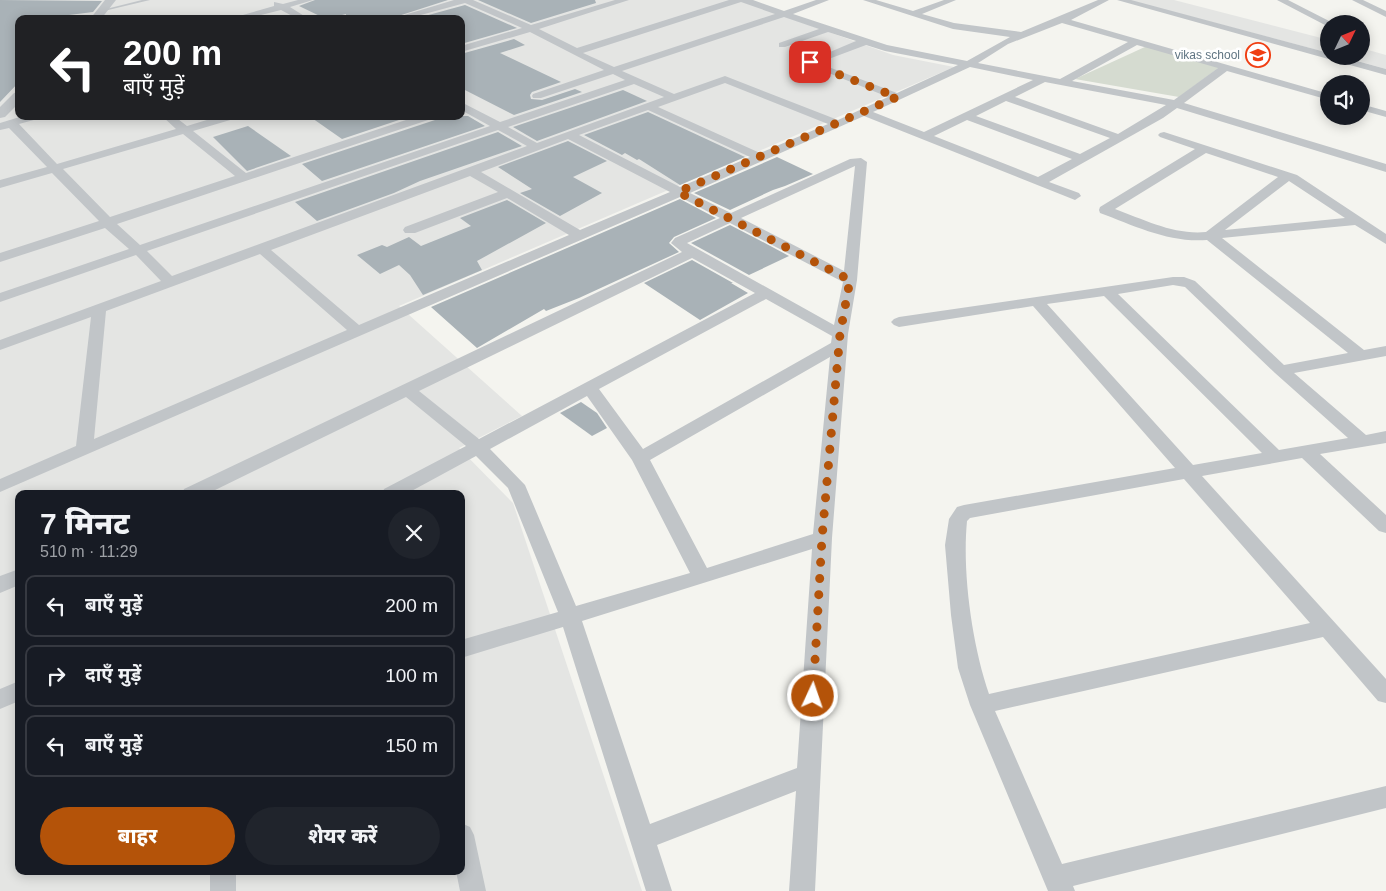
<!DOCTYPE html>
<html lang="hi">
<meta charset="utf-8">
<style>
:root{--surface:#171b24;--page:#20242c;--text:#f1f3f6;--muted:#9ea1a6;--line:#363941;--accent:#b45309}
body{margin:0;font-family:Helvetica,"Noto Sans Devanagari",sans-serif;background:var(--page);color:var(--text);height:100vh;display:flex;flex-direction:column;font-size:19px;white-space:nowrap}
*{box-sizing:border-box;margin:0}
p{font-size:16px;color:var(--muted)}
.icon{flex:none;width:28px;height:28px;fill:none;stroke:currentColor;stroke-width:2;stroke-linecap:round;stroke-linejoin:round}
.map{position:relative;flex:1;overflow:hidden}
.side{position:absolute;left:15px;top:490px;width:450px;height:385px;display:flex;flex-direction:column;background:var(--surface);border-radius:10px;box-shadow:0 2px 12px #0003}
.side>*{flex:none}
.banner{position:absolute;left:15px;top:15px;width:450px;height:105px;border-radius:10px;box-shadow:0 2px 12px #0003;background:#202124;color:#fff;overflow:hidden}
.needle{width:32px;rotate:47deg}
.tools{position:absolute;left:1320px;top:15px;display:grid;gap:10px}
.tools a{display:grid;place-items:center;width:50px;height:50px;border-radius:50%;background:var(--surface);box-shadow:0 2px 12px #0003;font-size:25px}
.pin{position:absolute;display:grid;place-items:center;width:42px;height:42px;color:#fff;margin:-21px;border-radius:10px;box-shadow:0 2px 8px #0006}
.me{position:absolute;width:55px;margin:-28px;rotate:3deg;stroke-linejoin:round;filter:drop-shadow(0 0 4px #0008)}
.turn{display:flex;align-items:center;gap:18px;height:105px;padding:0 25px;font-size:22px}
.turn .icon{width:65px;height:65px;stroke-width:2.5}
.turn b{display:block;font-size:35px;line-height:42px}
.round{display:grid;place-items:center;flex:none;width:52px;height:52px;border-radius:26px;background:var(--page)}
.head{display:flex;align-items:center;justify-content:space-between;height:85px;padding:0 25px}
h1{font-size:30px;font-weight:800;line-height:38px}
.button{display:flex;gap:10px;margin-top:auto;padding:10px 25px}
.button a{flex:1;height:58px;border-radius:30px;background:var(--accent);color:#fff;font-size:20px;font-weight:800;line-height:58px;text-align:center}
.button a+a{background:var(--page);color:var(--text)}
ul{padding:0;list-style:none}
li{display:flex;align-items:center;gap:15px;height:62px;margin:0 10px 8px;padding:0 15px;border:2px solid var(--line);border-radius:10px}
li div{flex:1}
li b{display:block;font-size:19px}
li em{font-style:normal}
.map>svg:first-child{display:block}
</style>
<div class="map">
<svg width="1386" height="891" viewBox="0 0 1386 891">
<rect width="100%" height="100%" fill="#f4f4ef"/>
<g fill="#e4e5e3" fill-rule="evenodd">
<path d="M 0,0 L 739,0 L 893,55 L 954,67 L 399,306 L 522,416 L 459,448 L 513,503 L 642,891 L 0,891 ZM 19,19 L 461,19 L 461,116 L 19,116 ZM 19,494 L 461,494 L 461,871 L 19,871 Z"/>
<path d="M 1128,0 L 1174,0 L 1329,40 L 1329,53 Z"/>
<path d="M 1361,48 L 1386,55 L 1386,69 L 1340,56 L 1361,56 Z"/>
</g>
<path fill="#d5dbd0" d="M 1147,46 L 1221,66 L 1179,97 L 1075,79 Z"/>
<g fill="#a9b2b7">
<path d="M 0,0 L 102,1 L 93,12 L 37,19 L 19,19 L 19,82 L 0,102 Z"/>
<path d="M 315,0 L 448,0 L 389,19 L 346,19 L 346,14 L 326,19 L 299,6 Z"/>
<path d="M 478,0 L 595,0 L 596,3 L 531,23 Z"/>
<path d="M 465,5 L 517,28 L 461,44 L 461,19 L 414,19 Z"/>
<path d="M 514,39 L 525,45 L 500,53 L 561,82 L 532,92 L 530,95 L 531,99 L 542,100 L 575,89 L 582,92 L 514,115 L 461,88 L 461,54 Z"/>
<path d="M 623,90 L 647,101 L 537,141 L 513,127 Z"/>
<path d="M 648,112 L 745,157 L 680,185 L 639,159 L 637,160 L 625,153 L 622,155 L 584,135 Z"/>
<path d="M 309,116 L 411,116 L 342,139 Z"/>
<path d="M 437,116 L 468,116 L 485,126 L 322,181 L 302,164 L 435,120 Z"/>
<path d="M 248,126 L 291,156 L 247,171 L 213,137 Z"/>
<path d="M 498,132 L 522,146 L 420,181 L 394,193 L 317,221 L 295,202 Z"/>
<path d="M 568,141 L 607,161 L 573,177 L 602,193 L 560,216 L 520,193 L 532,189 L 498,167 Z"/>
<path d="M 777,157 L 813,174 L 785,186 L 773,190 L 730,210 L 694,193 Z"/>
<path d="M 680,199 L 716,218 L 674,237 L 669,243 L 679,252 L 579,298 L 546,311 L 544,309 L 477,348 L 431,307 Z"/>
<path d="M 507,200 L 546,223 L 477,261 L 482,270 L 423,295 L 410,275 L 399,265 L 380,274 L 357,255 L 382,245 L 387,247 L 409,237 L 421,246 L 471,226 L 460,218 Z"/>
<path d="M 730,225 L 759,240 L 789,256 L 749,275 L 691,243 Z"/>
<path d="M 692,260 L 733,283 L 731,283 L 748,293 L 700,320 L 644,283 Z"/>
<path d="M 581,402 L 597,413 L 607,428 L 592,436 L 560,413 Z"/>
</g>
<g fill="none" stroke-linecap="round" stroke-linejoin="round">
<path fill="#c1c5c8" fill-rule="evenodd" d="M 142,0 L 150,0 L 104,11 L 102,10 Z"/>
<g fill="#c1c5c8" fill-rule="evenodd">
<path d="M 298,0 L 313,0 L 290,7 L 309,19 L 298,19 L 281,10 L 245,19 L 229,19 L 274,6 L 274,2 L 283,4 Z"/>
<path d="M 454,0 L 473,0 L 531,25 L 615,0 L 629,0 L 539,29 L 577,48 L 729,0 L 753,0 L 784,11 L 816,0 L 829,0 L 793,14 L 887,45 L 967,61 L 1010,37 L 953,29 L 863,0 L 876,0 L 913,11 L 944,0 L 956,0 L 922,14 L 954,23 L 1021,32 L 1098,0 L 1109,0 L 1071,20 L 1329,94 L 1329,100 L 1227,71 L 1184,103 L 1386,164 L 1386,172 L 1177,108 L 1163,118 L 1049,182 L 1079,193 L 1081,196 L 1075,200 L 864,116 L 690,193 L 731,213 L 850,159 L 861,158 L 867,162 L 857,280 L 848,334 L 832,538 L 815,891 L 789,891 L 796,791 L 657,845 L 672,891 L 646,891 L 563,627 L 461,658 L 461,640 L 558,612 L 508,488 L 476,456 L 406,494 L 382,494 L 384,489 L 466,446 L 406,397 L 207,494 L 182,494 L 184,489 L 682,252 L 671,243 L 675,238 L 720,218 L 680,197 L 0,492 L 0,479 L 76,446 L 91,317 L 0,350 L 0,340 L 161,281 L 136,255 L 0,302 L 0,293 L 129,249 L 105,228 L 0,262 L 0,253 L 99,221 L 52,173 L 0,188 L 0,180 L 47,167 L 9,128 L 0,130 L 0,123 L 23,116 L 42,116 L 41,118 L 19,124 L 57,164 L 176,129 L 162,116 L 174,116 L 187,126 L 220,116 L 238,116 L 237,118 L 193,131 L 246,173 L 418,116 L 435,116 L 434,118 L 117,224 L 140,245 L 490,126 L 461,110 L 461,102 L 500,122 L 625,80 L 613,74 L 541,98 L 533,98 L 532,96 L 533,94 L 604,70 L 530,32 L 461,52 L 461,46 L 522,28 L 465,3 L 406,19 L 391,19 ZM 741,2 L 775,14 L 614,67 L 583,53 ZM 784,17 L 819,29 L 779,43 L 779,47 L 785,47 L 828,32 L 856,41 L 804,63 L 888,97 L 838,120 L 725,76 L 674,94 L 622,71 ZM 1062,23 L 1128,42 L 1060,79 L 978,63 L 1008,44 ZM 866,45 L 885,51 L 958,65 L 897,93 L 818,63 ZM 1137,45 L 1218,68 L 1174,100 L 1072,81 ZM 970,67 L 1033,80 L 924,132 L 873,112 ZM 1045,82 L 1166,105 L 1118,134 L 1015,97 ZM 725,83 L 828,124 L 760,153 L 658,107 ZM 634,84 L 664,97 L 537,143 L 508,127 ZM 1006,101 L 1110,138 L 1080,154 L 976,116 ZM 648,110 L 750,157 L 680,187 L 579,135 ZM 967,120 L 1072,159 L 1038,177 L 934,136 ZM 498,130 L 527,146 L 172,276 L 147,251 ZM 183,134 L 235,176 L 110,217 L 63,169 ZM 568,139 L 670,192 L 580,230 L 481,172 ZM 855,166 L 844,271 L 741,218 ZM 470,176 L 498,192 L 405,227 L 403,230 L 405,233 L 415,233 L 507,198 L 569,235 L 359,325 L 271,250 ZM 730,223 L 843,282 L 834,325 L 687,243 ZM 260,254 L 347,330 L 94,439 L 106,311 ZM 692,258 L 755,293 L 479,439 L 419,391 ZM 766,299 L 832,336 L 831,343 L 643,449 L 599,389 ZM 830,357 L 813,534 L 707,568 L 650,460 ZM 587,396 L 632,460 L 690,573 L 576,606 L 525,485 L 490,449 ZM 812,549 L 797,768 L 650,824 L 582,621 Z"/>
<path d="M 1117,0 L 1131,0 L 1329,53 L 1329,56 L 1339,56 L 1386,69 L 1386,75 Z"/>
<path d="M 1277,0 L 1288,0 L 1333,23 L 1329,24 L 1329,26 L 1325,25 Z"/>
<path d="M 1352,0 L 1363,0 L 1386,11 L 1386,17 Z"/>
<path d="M 1361,104 L 1386,111 L 1386,117 L 1361,110 Z"/>
<path d="M 1164,132 L 1297,175 L 1386,234 L 1386,244 L 1355,225 L 1222,238 L 1364,350 L 1386,346 L 1386,356 L 1294,373 L 1366,435 L 1386,431 L 1386,443 L 1320,454 L 1386,515 L 1386,533 L 1379,531 L 1302,458 L 1202,476 L 1386,679 L 1386,703 L 1378,701 L 1323,637 L 995,711 L 1062,864 L 1386,786 L 1386,808 L 1073,886 L 1075,891 L 1048,891 L 970,705 L 958,668 L 951,615 L 945,545 L 949,519 L 957,507 L 964,505 L 1175,468 L 1033,306 L 899,327 L 894,325 L 891,322 L 894,319 L 899,317 L 1173,277 L 1184,277 L 1195,281 L 1284,365 L 1348,353 L 1207,240 C 1169,243 1135,226 1100,213 L 1099,210 L 1100,207 L 1195,149 L 1160,137 L 1158,135 L 1160,133 ZM 1206,153 L 1278,177 L 1206,232 C 1174,235 1145,220 1115,209 ZM 1289,181 L 1345,218 L 1225,230 ZM 1173,285 L 1185,287 L 1275,373 L 1348,438 L 1279,450 L 1118,294 ZM 1104,296 L 1262,453 L 1193,465 L 1047,304 ZM 1184,479 L 1310,623 L 989,694 C 972,644 962,573 967,521 L 970,518 Z"/>
<path d="M 19,569 L 19,585 L 0,593 L 0,576 Z"/>
<path d="M 19,681 L 19,701 L 0,709 L 0,689 Z"/>
<path d="M 461,823 L 470,827 L 474,835 L 486,891 L 460,891 L 456,871 L 461,871 Z"/>
<rect x="210" y="871" width="26" height="20"/>
</g>
<g fill="#c1c5c8" fill-rule="evenodd">
<path d="M 105,0 L 116,0 L 101,19 L 90,19 Z"/>
<path d="M 19,92 L 19,103 L 5,117 L 0,118 L 0,107 L 14,93 Z"/>
</g>
</g>
<g fill="none" stroke-linecap="round" stroke-linejoin="round">
<path stroke="#b45309" stroke-width="9" stroke-dasharray="0 16.2" d="M 810,62 L 812,64 L 897,97 L 678,192 L 850,280 L 840,334 L 822,538 L 813,696"/>
</g>
<defs>
<symbol id="school-ring" viewBox="-11 -11 22 22"><circle r="9.5" fill="#fff" stroke="#f03f13" stroke-width="1.5"/><path d="M0-5L7-2L0 1L-7-2ZM-4 1L0 2.5L4 1V4Q0 6-4 4Z" fill="#f03f13"/></symbol>
</defs>
<g fill-rule="evenodd">
<use href="#school-ring" x="1244" y="41" width="28" height="28"/>
</g>
<g text-anchor="middle" dominant-baseline="central" stroke-width="5" stroke-linejoin="round" paint-order="stroke">
<g font-size="12" fill="#607583" stroke="#fff" text-anchor="end">
<text x="1240" y="55">vikas school</text>
</g>
</g>
</svg>
<div class="tools">
<a><svg class="needle" viewBox="-14 -14 28 28"><path d="M0-13l5 13h-10z" fill="#e53935"/><path d="M0 13l5-13h-10z" fill="#9ea1a6"/></svg></a>
<a><svg class="icon" aria-label="sound" viewBox="0 0 24 24"><path d="M4 9h4l5-4v14l-5-4H4zM17 9q2 3 0 6"/></svg></a>
</div>
<div class="pin" style="left:810px;top:62px;background:#d93025"><svg class="icon" aria-label="arrive" viewBox="0 0 24 24"><path d="M6 21V4h12l-3 4 3 4H6"/></svg></div>
<svg class="me" style="left:813px;top:696px" viewBox="-20 -20 40 40"><circle r="17" fill="#b45309" stroke="#fff" stroke-width="3"/><path d="M0-11L8 9 0 5-8 9z" fill="#fff"/></svg>
<div class="banner">
<div class="turn"><svg class="icon" aria-label="left" viewBox="0 0 24 24"><path d="M17 20v-9H6M10 6l-5 5 5 5"/></svg><div><b>200 m</b>बाएँ मुड़ें</div></div>
</div>
<section class="side">
<div class="head"><div><h1>7 मिनट</h1><p>510 m · 11:29</p></div><a class="round"><svg class="icon" aria-label="close" viewBox="0 0 24 24"><path d="M6 6l12 12M18 6L6 18"/></svg></a></div>
<ul>
<li><svg class="icon" aria-label="left" viewBox="0 0 24 24"><path d="M17 20v-9H6M10 6l-5 5 5 5"/></svg><div><b>बाएँ मुड़ें</b></div><em>200 m</em></li>
<li><svg class="icon" aria-label="right" viewBox="0 0 24 24"><path d="M7 20v-9h11M14 6l5 5-5 5"/></svg><div><b>दाएँ मुड़ें</b></div><em>100 m</em></li>
<li><svg class="icon" aria-label="left" viewBox="0 0 24 24"><path d="M17 20v-9H6M10 6l-5 5 5 5"/></svg><div><b>बाएँ मुड़ें</b></div><em>150 m</em></li>
</ul>
<div class="button"><a>बाहर</a><a>शेयर करें</a></div>
</section>
</div>
